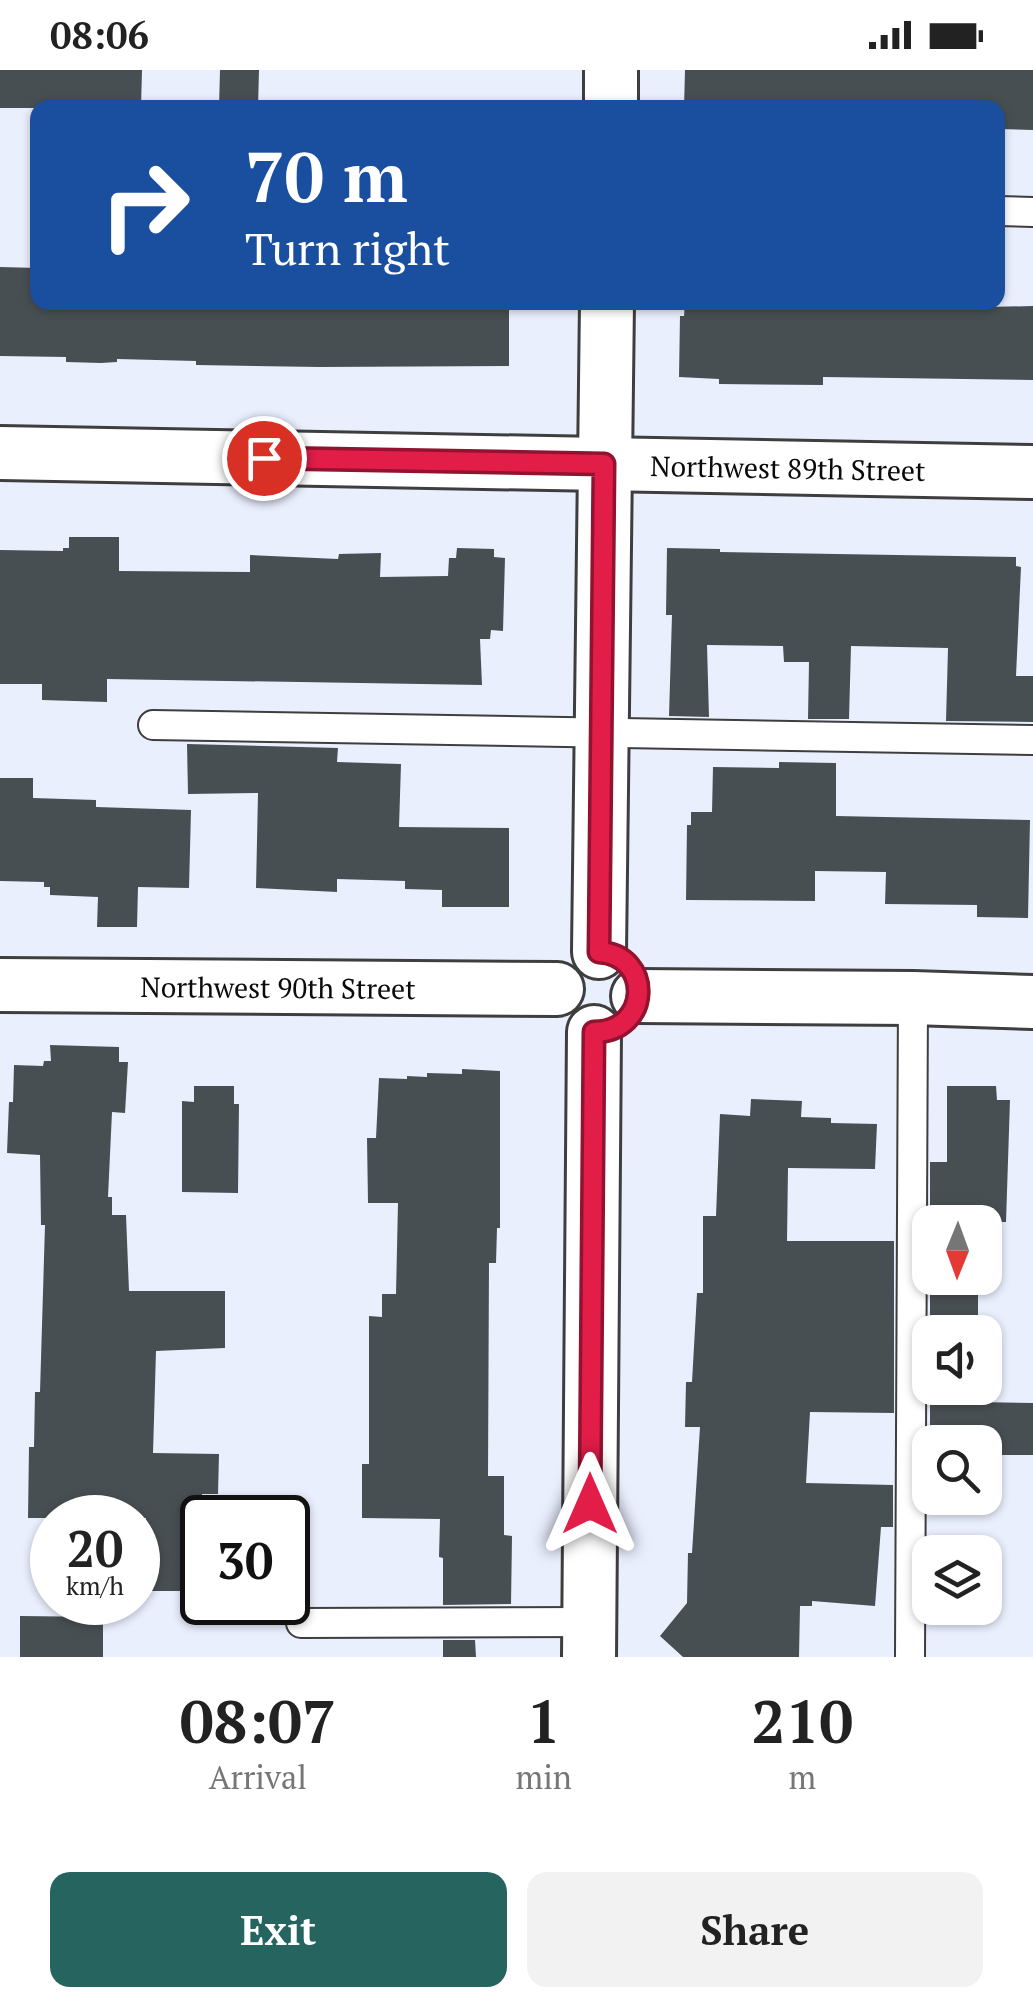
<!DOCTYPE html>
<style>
:root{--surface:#fff;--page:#f2f2f2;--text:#222;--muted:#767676;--accent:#25645f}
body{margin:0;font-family:"PT Serif",serif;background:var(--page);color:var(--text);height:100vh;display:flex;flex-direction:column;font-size:38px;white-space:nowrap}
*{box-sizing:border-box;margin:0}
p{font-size:32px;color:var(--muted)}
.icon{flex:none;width:55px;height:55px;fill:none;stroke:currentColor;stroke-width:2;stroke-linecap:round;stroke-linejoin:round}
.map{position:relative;height:1587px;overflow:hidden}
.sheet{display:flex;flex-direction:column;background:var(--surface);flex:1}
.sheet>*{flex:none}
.guide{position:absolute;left:30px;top:30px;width:975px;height:210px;border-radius:20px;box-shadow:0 2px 8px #0004;background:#1a4fa0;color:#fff;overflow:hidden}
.needle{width:65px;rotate:181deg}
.controls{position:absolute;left:912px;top:1135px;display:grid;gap:20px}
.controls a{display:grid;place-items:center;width:90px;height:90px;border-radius:20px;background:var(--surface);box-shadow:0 2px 8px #0004;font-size:50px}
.speed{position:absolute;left:30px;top:1425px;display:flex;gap:20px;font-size:50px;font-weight:700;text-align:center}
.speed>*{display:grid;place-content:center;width:130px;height:130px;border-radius:50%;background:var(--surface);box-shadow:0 2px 8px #0004;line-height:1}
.speed small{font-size:25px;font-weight:400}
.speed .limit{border:5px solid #111;border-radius:15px;background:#fff;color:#111}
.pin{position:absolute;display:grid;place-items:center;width:85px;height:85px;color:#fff;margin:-42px;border:5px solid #fff;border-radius:50%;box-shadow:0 2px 10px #0007}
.me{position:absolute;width:110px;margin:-55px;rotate:0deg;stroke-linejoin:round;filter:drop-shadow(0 0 8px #0008)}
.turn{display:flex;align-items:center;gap:35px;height:210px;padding:0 50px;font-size:45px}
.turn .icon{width:130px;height:130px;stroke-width:2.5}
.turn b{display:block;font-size:70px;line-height:85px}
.eta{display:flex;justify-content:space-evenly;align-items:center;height:170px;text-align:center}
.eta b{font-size:60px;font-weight:700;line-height:70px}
.cta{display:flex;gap:20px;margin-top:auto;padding:20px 50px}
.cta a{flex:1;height:115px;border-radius:20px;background:var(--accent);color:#fff;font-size:40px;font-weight:700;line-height:115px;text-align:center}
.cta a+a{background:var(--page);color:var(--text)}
.status{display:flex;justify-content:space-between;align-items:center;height:70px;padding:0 50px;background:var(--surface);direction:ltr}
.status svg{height:28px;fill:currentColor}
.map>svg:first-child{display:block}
</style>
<div class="status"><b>08:06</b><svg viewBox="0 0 49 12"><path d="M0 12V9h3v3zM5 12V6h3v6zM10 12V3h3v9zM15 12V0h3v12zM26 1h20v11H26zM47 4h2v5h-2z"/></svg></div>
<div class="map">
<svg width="1033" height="1587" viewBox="0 0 1033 1587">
<rect width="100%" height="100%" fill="#eaeffe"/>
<g fill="#484f53">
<path d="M 0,0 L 142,0 L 141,38 L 0,38 Z"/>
<path d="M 220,0 L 259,0 L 258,38 L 219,38 Z"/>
<path d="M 685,0 L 1033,0 L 1033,60 L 998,59 L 998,38 L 684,38 Z"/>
<path d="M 0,197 L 38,198 L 38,232 L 509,232 L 509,296 L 319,297 L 196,295 L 196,291 L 117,289 L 117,292 L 101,293 L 66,292 L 66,287 L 0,286 Z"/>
<path d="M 685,232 L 901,232 L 901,239 L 1033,236 L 1033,310 L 823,307 L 823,315 L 719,314 L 719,309 L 679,307 L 680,246 L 684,246 Z"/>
<path d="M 69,467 L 119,467 L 119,501 L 250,502 L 250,485 L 338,489 L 339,484 L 381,483 L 380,507 L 448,506 L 449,488 L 456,488 L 457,478 L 494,479 L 494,487 L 505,488 L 503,561 L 491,560 L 490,569 L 480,569 L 482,615 L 107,609 L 107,632 L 42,630 L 42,614 L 0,614 L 0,480 L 63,481 L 63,478 L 69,478 Z"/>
<path d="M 667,478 L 720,479 L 720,482 L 1016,487 L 1016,496 L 1021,497 L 1016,606 L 1033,606 L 1033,652 L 946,651 L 948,578 L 851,576 L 849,649 L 808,649 L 809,592 L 784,592 L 783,576 L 707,575 L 709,647 L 669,646 L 672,545 L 666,545 Z"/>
<path d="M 187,674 L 338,678 L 337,692 L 401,694 L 399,757 L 509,758 L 509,837 L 442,837 L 442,820 L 405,819 L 405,811 L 337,809 L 337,822 L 256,818 L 258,723 L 188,724 Z"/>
<path d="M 779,692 L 836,693 L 836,746 L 1030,750 L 1028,848 L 977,847 L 977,835 L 885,834 L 886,802 L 815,801 L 815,831 L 686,830 L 687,755 L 691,755 L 691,742 L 712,742 L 713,697 L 779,698 Z"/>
<path d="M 0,708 L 33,708 L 33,728 L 96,730 L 96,737 L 191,740 L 189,818 L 138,817 L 137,857 L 97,857 L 98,827 L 50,825 L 50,817 L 44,817 L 44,812 L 0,811 Z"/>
<path d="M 50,975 L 119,977 L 119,992 L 128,992 L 125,1043 L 112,1042 L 108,1127 L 112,1127 L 112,1145 L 126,1145 L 129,1221 L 225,1221 L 225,1278 L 156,1281 L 153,1383 L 219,1384 L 218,1424 L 202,1424 L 202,1496 L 198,1496 L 198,1521 L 145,1521 L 146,1448 L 28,1448 L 29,1377 L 34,1377 L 35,1322 L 40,1322 L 45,1155 L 41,1155 L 40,1085 L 7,1083 L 9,1032 L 13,1032 L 14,995 L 43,996 L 44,991 L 51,991 Z"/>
<path d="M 462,999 L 500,1001 L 500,1158 L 497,1158 L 496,1193 L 489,1193 L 488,1406 L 504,1406 L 504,1465 L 512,1466 L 511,1534 L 443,1535 L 443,1488 L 439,1487 L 440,1449 L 362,1448 L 362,1394 L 369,1394 L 369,1246 L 382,1247 L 382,1224 L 396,1224 L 398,1133 L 368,1133 L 367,1068 L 376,1068 L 379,1008 L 407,1009 L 407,1006 L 427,1007 L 427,1003 L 462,1004 Z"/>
<path d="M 194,1016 L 234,1016 L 234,1034 L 239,1034 L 238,1123 L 182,1122 L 182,1031 L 194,1032 Z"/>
<path d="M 947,1016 L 996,1016 L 997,1030 L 1010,1030 L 1006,1152 L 930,1152 L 930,1208 L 978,1208 L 978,1262 L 930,1262 L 930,1318 L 974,1318 L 974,1332 L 1033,1333 L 1033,1385 L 993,1385 L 994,1433 L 930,1434 L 930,1428 L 985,1428 L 985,1372 L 930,1372 L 930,1412 L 930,1092 L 947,1092 Z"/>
<path d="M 751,1029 L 802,1031 L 801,1047 L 831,1048 L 831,1053 L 877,1054 L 875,1099 L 788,1098 L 787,1171 L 894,1171 L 894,1343 L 810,1342 L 806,1413 L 893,1415 L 893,1457 L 881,1457 L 875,1536 L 812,1531 L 812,1536 L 800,1536 L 799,1587 L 683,1587 L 660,1566 L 687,1533 L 688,1483 L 692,1483 L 700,1357 L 685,1357 L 686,1312 L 692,1312 L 697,1223 L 703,1223 L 703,1146 L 716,1146 L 720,1044 L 750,1046 Z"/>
<path d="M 20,1546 L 103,1547 L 103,1587 L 20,1587 Z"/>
<path d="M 443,1570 L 475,1570 L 476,1587 L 443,1587 Z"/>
</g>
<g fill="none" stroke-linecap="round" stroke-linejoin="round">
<defs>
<g id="service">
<path d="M 998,141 L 1033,142"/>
<path d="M 153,655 L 1033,670"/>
<path d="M 301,1553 L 590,1552"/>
<path d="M 910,1587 L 913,928"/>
</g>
<g id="minor">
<path d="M 611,38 L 611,0"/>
<path id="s1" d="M 0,383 L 1033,402"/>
<path d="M 599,882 L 607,232"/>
<path id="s2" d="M 0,915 L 557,919"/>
<path d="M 638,926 L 913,928 L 1033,932"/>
<path d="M 589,1587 L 594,962"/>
</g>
</defs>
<use href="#service" stroke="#3e3e3e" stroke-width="32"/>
<use href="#minor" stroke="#3e3e3e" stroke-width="58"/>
<use href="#service" stroke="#fff" stroke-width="28"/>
<use href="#minor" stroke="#fff" stroke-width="52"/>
</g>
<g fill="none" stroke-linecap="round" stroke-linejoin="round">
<defs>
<path id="route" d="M 264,388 L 604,394 L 599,882 C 653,885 651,962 594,962 L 590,1434"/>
</defs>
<use href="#route" stroke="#92132f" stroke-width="25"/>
<use href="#route" stroke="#e11d48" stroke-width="18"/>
</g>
<g text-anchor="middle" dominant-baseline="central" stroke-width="10" stroke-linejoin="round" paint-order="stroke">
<g font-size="28" fill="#0b0b0b" stroke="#fff">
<text stroke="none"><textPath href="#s1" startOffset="788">Northwest 89th Street</textPath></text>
<text stroke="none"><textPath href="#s2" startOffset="278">Northwest 90th Street</textPath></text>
</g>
</g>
</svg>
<div class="controls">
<a><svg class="needle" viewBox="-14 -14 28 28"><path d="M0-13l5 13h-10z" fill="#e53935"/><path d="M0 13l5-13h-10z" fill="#767676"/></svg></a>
<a><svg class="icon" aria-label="sound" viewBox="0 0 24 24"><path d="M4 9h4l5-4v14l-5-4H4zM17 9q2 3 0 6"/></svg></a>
<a><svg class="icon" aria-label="search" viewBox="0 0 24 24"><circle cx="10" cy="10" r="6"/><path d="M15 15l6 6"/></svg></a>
<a><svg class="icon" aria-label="layers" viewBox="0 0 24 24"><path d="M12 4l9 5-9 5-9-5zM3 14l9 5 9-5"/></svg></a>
</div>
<div class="speed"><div>20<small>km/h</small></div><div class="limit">30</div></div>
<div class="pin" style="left:264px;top:388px;background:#d93025"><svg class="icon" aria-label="arrive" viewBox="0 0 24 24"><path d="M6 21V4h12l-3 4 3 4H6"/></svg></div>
<svg class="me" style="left:590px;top:1434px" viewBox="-20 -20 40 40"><path d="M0-17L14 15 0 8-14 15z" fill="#e11d48" stroke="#fff" stroke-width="4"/></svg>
<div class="guide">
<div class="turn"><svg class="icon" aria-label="right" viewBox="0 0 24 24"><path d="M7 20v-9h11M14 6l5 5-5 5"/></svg><div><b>70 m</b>Turn right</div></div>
</div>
</div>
<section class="sheet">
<div class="eta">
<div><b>08:07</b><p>Arrival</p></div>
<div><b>1</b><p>min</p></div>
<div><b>210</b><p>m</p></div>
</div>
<div class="cta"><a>Exit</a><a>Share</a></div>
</section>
